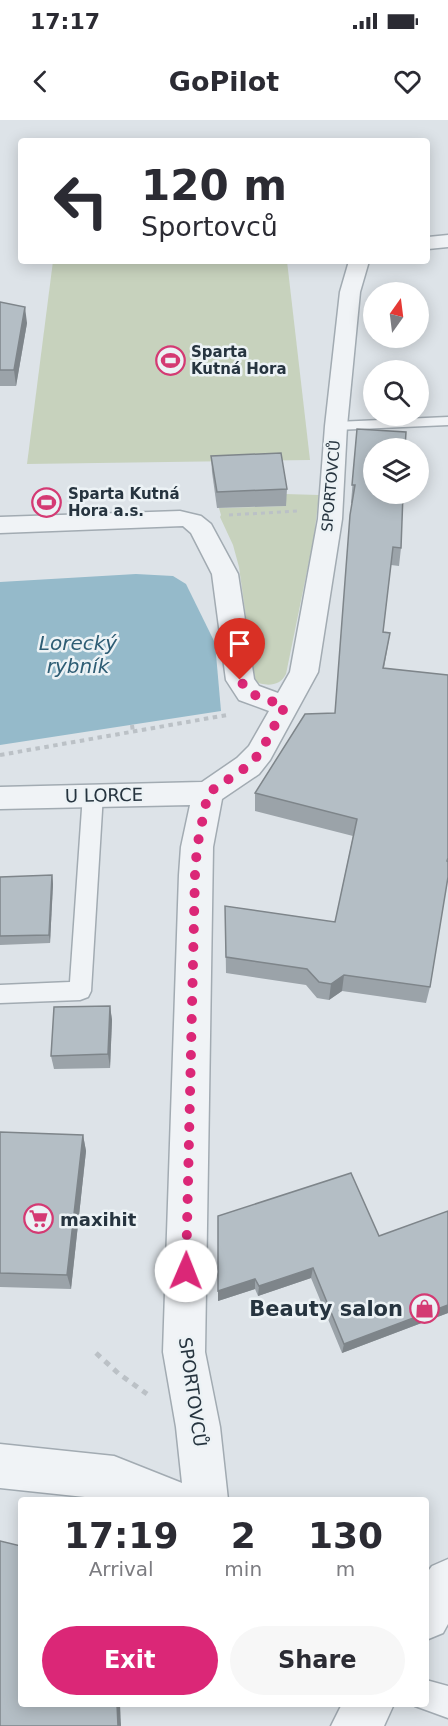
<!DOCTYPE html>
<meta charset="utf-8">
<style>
:root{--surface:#fff;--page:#f7f7f7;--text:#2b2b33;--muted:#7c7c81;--accent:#db2777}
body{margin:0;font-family:"DejaVu Sans",sans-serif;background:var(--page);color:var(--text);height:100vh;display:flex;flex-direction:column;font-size:22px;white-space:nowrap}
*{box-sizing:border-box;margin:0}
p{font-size:20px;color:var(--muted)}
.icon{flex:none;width:33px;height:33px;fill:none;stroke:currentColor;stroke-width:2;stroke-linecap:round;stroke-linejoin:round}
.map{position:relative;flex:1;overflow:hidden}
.details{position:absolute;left:18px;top:1377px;width:411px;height:210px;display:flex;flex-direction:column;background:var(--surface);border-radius:6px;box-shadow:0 3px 15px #0003}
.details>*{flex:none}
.guide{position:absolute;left:18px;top:18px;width:412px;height:126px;border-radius:6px;box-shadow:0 3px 15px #0003;background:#fff;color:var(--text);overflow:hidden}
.needle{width:39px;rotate:14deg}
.tools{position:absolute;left:363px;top:162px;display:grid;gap:12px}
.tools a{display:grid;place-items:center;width:66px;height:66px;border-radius:50%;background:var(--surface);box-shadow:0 3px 15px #0003;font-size:30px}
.pin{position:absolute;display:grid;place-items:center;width:51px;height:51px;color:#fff;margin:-62px -26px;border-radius:50% 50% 50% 0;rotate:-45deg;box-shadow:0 0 6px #0007}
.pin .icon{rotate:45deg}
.me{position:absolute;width:66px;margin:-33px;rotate:1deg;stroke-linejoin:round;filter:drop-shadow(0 0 4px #0008)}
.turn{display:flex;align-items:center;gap:21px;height:126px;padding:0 24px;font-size:27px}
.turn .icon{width:78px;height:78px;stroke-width:2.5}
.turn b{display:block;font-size:42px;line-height:51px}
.eta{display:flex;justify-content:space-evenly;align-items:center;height:102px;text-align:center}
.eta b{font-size:36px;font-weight:700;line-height:42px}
.button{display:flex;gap:12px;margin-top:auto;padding:12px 24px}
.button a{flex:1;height:69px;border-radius:36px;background:var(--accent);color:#fff;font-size:24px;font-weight:700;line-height:69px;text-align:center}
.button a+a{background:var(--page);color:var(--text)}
.status{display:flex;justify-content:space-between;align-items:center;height:42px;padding:0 30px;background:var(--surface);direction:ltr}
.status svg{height:16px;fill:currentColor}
header{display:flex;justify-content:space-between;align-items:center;height:78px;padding:0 24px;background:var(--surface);font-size:27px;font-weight:700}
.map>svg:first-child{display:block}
</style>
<div class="status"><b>17:17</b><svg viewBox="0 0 49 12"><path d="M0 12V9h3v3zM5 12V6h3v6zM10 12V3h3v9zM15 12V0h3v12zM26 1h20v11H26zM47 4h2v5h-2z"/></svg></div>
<header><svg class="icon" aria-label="back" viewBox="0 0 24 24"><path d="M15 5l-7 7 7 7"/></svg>GoPilot<svg class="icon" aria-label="heart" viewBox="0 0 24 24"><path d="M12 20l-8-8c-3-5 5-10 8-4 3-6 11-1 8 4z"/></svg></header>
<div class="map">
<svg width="448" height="1606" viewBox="0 0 448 1606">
<rect width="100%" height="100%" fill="#dde3e8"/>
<g fill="#c7d2bd">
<path d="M 53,141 L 287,141 L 310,340 L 27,344 Z"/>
<path d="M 285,374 L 319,375 L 314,417 L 286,554 C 280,567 264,567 252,560 L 252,541 L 239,447 L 233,425 L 220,397 L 221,395 L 219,388 L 286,386 Z"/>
</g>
<path fill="#95baca" d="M 136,454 L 173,456 L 186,464 L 215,523 L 221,591 L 0,625 L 0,462 Z"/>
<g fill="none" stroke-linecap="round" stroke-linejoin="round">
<defs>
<g id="lane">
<path d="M 448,297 L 448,305 L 336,310 L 329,306 L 336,302 Z"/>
<path d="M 93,667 L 100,669 L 103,674 L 91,871 L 88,877 L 80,880 L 0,883 L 0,865 L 70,862 L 83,674 L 86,669 Z"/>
<path d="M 426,1560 L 448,1566 L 448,1598 L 415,1586 L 414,1584 L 426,1584 Z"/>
</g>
<g id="street">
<path d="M 448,115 L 448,127 L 428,129 L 428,117 Z"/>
<path d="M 349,141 L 369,141 L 360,172 L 347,306 L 342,399 L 318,552 L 270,640 L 259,654 L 222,679 L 213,727 L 205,1232 L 220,1307 L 228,1380 L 113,1380 L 0,1368 L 0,1324 L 114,1336 L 182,1363 L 176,1307 L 163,1232 L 179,755 L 181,727 L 190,685 L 0,689 L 0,667 L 202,662 L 237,638 L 249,626 L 269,591 L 239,580 L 226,560 L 212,454 L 191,413 L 183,406 L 0,413 L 0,397 L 180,391 L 201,396 L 211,404 L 238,454 L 254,559 L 259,566 L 278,573 L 290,552 L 318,399 L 325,306 L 340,172 Z"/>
<path d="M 448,1439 L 448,1504 L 443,1513 L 426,1520 L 426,1454 L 432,1446 Z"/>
<path d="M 342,1584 L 394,1584 L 384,1606 L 331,1606 Z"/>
</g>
</defs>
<use href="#lane" stroke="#a2abb2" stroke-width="3"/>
<use href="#street" stroke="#a2abb2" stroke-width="3"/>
<path stroke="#bbc1c6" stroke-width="3" stroke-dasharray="4 4" stroke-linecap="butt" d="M 229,395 L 299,391"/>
<g stroke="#bbc1c6" stroke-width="4" stroke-dasharray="4.5 4.5" stroke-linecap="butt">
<path d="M 132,605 L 133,612"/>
<path d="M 0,635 L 227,595"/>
</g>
<path stroke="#bbc1c6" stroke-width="5" stroke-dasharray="6 6" stroke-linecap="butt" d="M 96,1233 L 119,1254 L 147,1274"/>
<use href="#lane" fill="#f0f3f6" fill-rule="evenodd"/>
<use href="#street" fill="#f0f3f6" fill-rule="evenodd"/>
</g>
<g fill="#9ba3a9">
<path d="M 0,182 L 27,203 L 16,266 L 0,266 Z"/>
<path d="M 357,309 L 401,428 L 399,446 L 391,445 L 383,512 L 390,513 L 384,548 L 448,555 L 448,757 L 430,867 L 426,883 L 342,871 L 329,880 L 317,878 L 306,865 L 226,853 L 225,786 L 335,802 L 353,716 L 255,691 L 255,673 L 335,593 L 352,383 L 351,383 Z"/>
<path d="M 211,336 L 287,369 L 286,386 L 217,388 L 212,352 Z"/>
<path d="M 52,755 L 53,764 L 50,823 L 0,825 L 0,757 Z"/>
<path d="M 110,886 L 112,900 L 110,948 L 54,949 L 51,936 Z"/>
<path d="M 0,1012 L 83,1015 L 86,1031 L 71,1169 L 0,1167 Z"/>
<path d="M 448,1091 L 448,1193 L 342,1233 L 311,1158 L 258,1176 L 255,1169 L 218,1181 L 218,1096 L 379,1116 Z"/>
</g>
<g fill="#7e858a">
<path d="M 25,187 L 27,203 L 16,266 L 14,250 Z"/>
<path d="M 52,755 L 53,764 L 50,823 L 49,815 Z"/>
<path d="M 344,855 L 342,871 L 329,880 L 331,864 Z"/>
<path d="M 110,886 L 112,900 L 110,948 L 108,934 Z"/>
<path d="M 83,1015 L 86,1031 L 71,1169 L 67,1155 Z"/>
<path d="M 313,1148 L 311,1158 L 258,1176 L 259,1166 Z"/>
<path d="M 255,1159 L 255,1169 L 218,1181 L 218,1171 Z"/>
<path d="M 448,1185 L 448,1193 L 342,1233 L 344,1224 Z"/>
<path d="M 117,1584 L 120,1584 L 121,1606 L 118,1606 Z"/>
</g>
<g fill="#b4bec5" stroke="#7e858a" stroke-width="1.5">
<path d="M 0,182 L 25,187 L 14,250 L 0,250 Z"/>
<path d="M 357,309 L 406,312 L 405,328 L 374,328 L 374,374 L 403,374 L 401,428 L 393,427 L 383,512 L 390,513 L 383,548 L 448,555 L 448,738 L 447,741 L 448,742 L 448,757 L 430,867 L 344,855 L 331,864 L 319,862 L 307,849 L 226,837 L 225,786 L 335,802 L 357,699 L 255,673 L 305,594 L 335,593 L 350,395 L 355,365 L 352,365 Z"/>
<path d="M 281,333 L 287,369 L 217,372 L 211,336 Z"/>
<path d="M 52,755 L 49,815 L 0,816 L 0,757 Z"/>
<path d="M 110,886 L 108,934 L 51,936 L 54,887 Z"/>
<path d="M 0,1012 L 83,1015 L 67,1155 L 0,1153 Z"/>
<path d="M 351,1053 L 379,1116 L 448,1091 L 448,1185 L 344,1224 L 313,1148 L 259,1166 L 255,1159 L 218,1171 L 218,1096 Z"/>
<path d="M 0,1421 L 21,1426 L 21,1584 L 117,1584 L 118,1606 L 0,1606 Z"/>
</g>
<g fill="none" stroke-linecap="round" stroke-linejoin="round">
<path stroke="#db2777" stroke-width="10" stroke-dasharray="0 18" d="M 186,1151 L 195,755 L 197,727 L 208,673 L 248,646 L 260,633 L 285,586 L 249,573 L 240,560"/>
</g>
<defs>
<symbol id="stadium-ring" viewBox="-11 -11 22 22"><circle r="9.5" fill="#ecf2f5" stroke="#d43a73" stroke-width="1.5"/><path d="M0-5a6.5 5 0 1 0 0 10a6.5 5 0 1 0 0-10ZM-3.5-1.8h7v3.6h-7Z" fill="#d43a73"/></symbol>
<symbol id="supermarket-ring" viewBox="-11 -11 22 22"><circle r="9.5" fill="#ecf2f5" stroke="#d43a73" stroke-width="1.5"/><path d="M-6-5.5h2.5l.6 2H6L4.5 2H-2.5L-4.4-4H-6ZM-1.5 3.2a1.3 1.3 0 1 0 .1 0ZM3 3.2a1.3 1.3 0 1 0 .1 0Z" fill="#d43a73"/></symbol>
<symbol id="shop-ring" viewBox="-11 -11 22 22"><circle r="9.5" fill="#ecf2f5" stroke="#d43a73" stroke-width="1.5"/><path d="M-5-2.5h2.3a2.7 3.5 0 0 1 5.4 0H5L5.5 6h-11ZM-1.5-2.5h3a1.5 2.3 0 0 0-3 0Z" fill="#d43a73"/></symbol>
</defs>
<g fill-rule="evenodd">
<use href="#stadium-ring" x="154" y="224" width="33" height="33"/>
<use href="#stadium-ring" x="30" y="366" width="33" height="33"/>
<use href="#supermarket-ring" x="22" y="1082" width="33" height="33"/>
<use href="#shop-ring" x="408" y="1172" width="33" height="33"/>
</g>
<g text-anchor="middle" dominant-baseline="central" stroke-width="5" stroke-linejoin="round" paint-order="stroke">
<g font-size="15" font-weight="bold" fill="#26343f" stroke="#ecf2f5" text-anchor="start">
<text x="191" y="232">Sparta<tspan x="191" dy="17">Kutná Hora</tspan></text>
<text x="68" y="374">Sparta Kutná<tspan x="68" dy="17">Hora a.s.</tspan></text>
</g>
<g font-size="15" fill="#26343f" stroke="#ecf2f5">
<text transform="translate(331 366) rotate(-85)">SPORTOVCŮ</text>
</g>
<g font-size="18" fill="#26343f" stroke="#ecf2f5">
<text transform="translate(104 675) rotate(-1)">U LORCE</text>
<text transform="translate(193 1272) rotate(82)">SPORTOVCŮ</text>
</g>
<g font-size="18" font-weight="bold" fill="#26343f" stroke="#ecf2f5" text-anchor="start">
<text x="60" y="1099">maxihit</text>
</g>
<g font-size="20" font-style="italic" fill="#2e5d74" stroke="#ecf2f5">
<text x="78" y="523">Lorecký<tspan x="78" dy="23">rybník</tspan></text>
</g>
<g font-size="21" font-weight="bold" fill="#26343f" stroke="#ecf2f5" text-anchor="end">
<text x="403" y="1189">Beauty salon</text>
</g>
</g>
</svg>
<div class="tools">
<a><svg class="needle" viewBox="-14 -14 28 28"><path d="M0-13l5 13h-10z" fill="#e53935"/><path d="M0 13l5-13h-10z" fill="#7c7c81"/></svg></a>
<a><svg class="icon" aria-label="search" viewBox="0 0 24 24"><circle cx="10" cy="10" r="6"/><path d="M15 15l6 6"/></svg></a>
<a><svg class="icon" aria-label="layers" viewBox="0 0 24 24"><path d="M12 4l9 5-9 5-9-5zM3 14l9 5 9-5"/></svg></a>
</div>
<div class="pin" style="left:240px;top:560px;background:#d93025"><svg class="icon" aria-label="arrive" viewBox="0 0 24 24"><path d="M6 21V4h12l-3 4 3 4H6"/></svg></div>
<svg class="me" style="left:186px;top:1151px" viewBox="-20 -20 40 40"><circle r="19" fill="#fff"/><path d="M0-13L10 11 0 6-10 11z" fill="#db2777"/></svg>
<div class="guide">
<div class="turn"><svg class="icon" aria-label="left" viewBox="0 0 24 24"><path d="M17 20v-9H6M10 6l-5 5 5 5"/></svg><div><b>120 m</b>Sportovců</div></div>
</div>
<section class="details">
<div class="eta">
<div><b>17:19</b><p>Arrival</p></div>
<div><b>2</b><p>min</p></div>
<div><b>130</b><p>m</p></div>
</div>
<div class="button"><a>Exit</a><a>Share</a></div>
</section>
</div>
